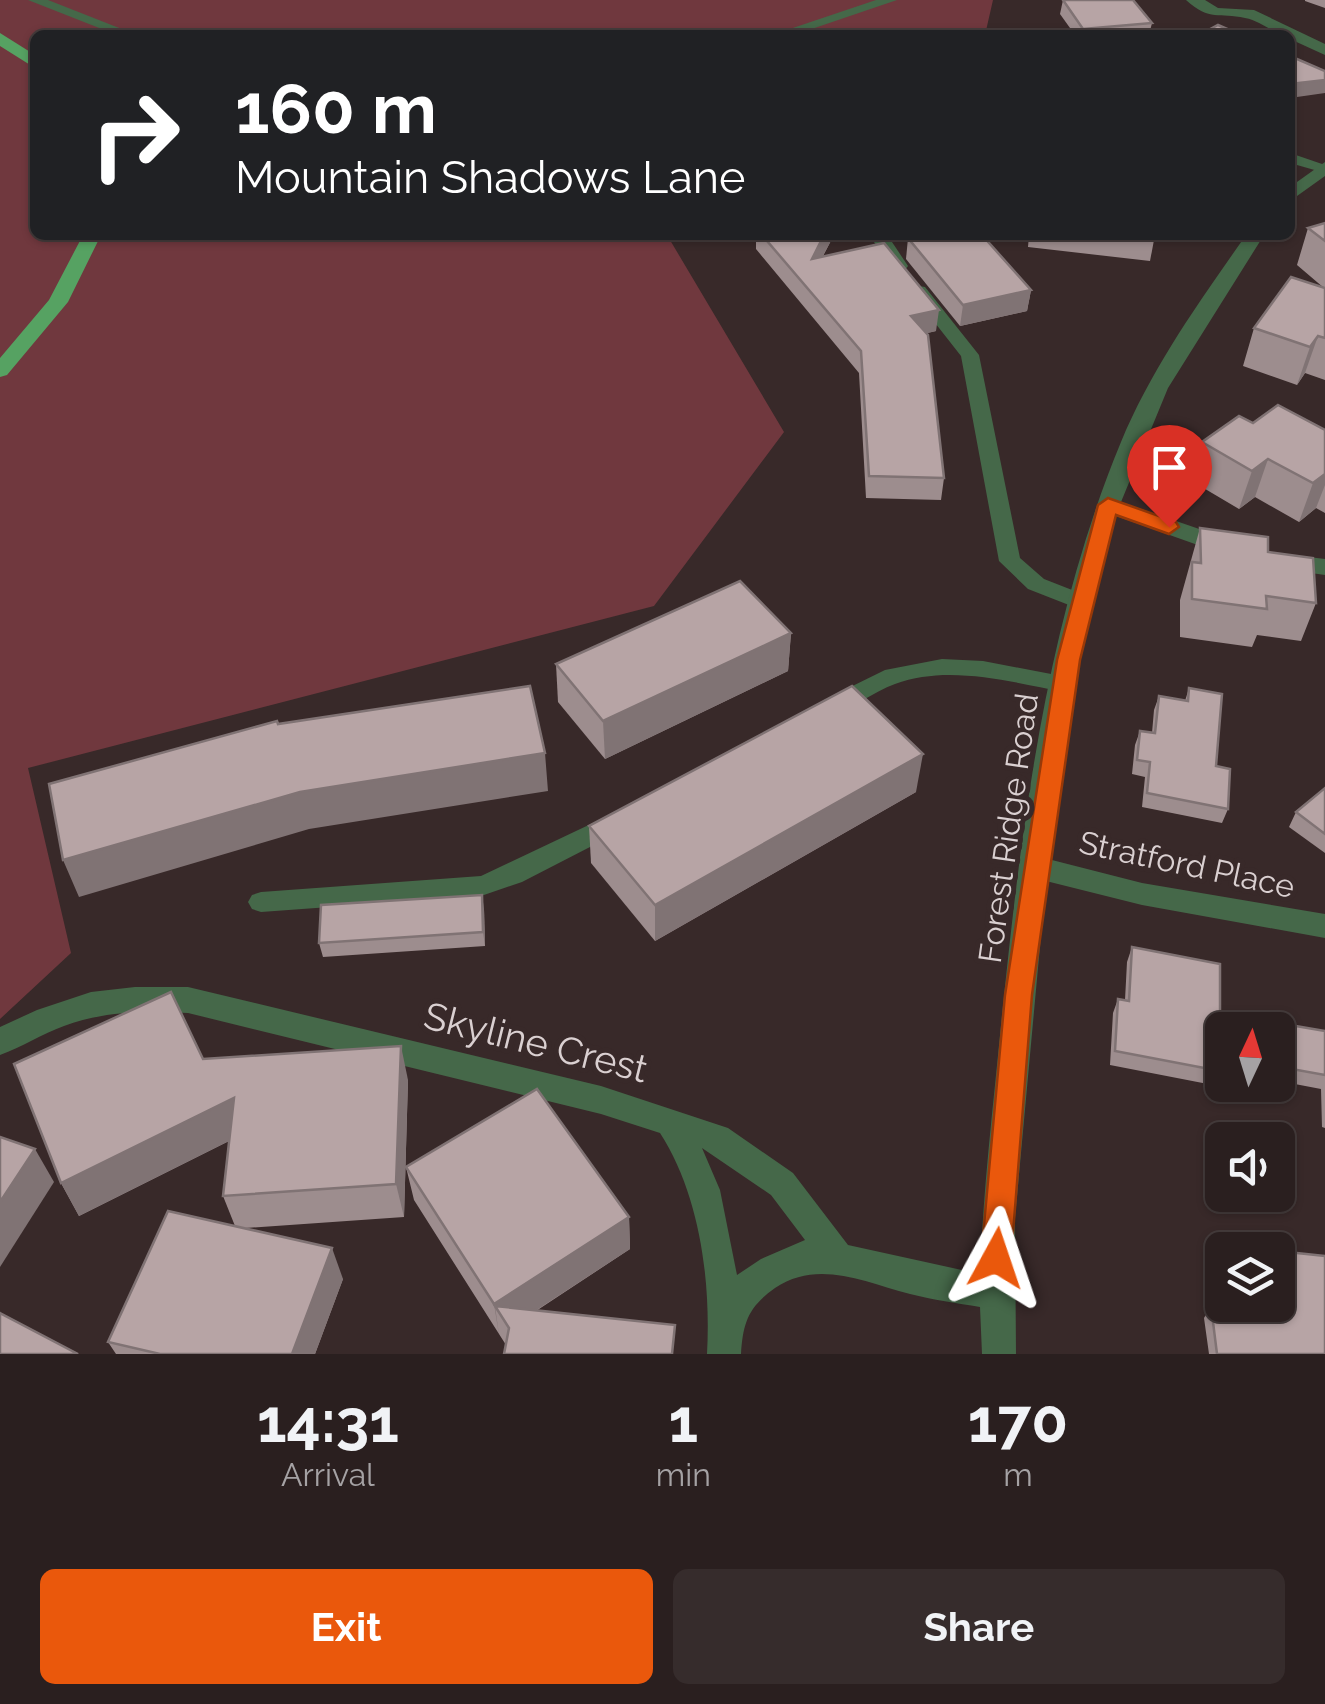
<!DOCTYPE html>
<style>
:root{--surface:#2a1f1f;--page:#362c2c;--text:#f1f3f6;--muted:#a5a2a4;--line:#463d3d;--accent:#ea580c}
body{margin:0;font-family:Raleway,sans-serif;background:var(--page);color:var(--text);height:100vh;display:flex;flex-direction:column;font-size:38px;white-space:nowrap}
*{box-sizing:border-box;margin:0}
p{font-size:32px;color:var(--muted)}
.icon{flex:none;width:55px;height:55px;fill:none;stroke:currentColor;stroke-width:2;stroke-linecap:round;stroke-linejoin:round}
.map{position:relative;height:1354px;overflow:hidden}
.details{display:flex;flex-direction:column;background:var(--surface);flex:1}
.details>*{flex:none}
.hud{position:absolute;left:30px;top:30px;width:1265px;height:210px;border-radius:15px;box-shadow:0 2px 8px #0004,0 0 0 2px var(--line);background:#202124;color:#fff;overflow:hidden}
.needle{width:65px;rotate:4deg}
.tools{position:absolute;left:1205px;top:1012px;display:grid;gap:20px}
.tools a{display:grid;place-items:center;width:90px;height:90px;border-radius:15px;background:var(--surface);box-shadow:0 2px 8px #0004,0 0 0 2px var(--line);font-size:50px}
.pin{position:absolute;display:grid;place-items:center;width:85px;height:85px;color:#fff;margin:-102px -42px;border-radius:50% 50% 50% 0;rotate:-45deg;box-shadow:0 0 10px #0007}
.pin .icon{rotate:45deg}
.me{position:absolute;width:110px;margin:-55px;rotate:5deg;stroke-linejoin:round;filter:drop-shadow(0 0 8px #0008)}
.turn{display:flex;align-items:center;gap:35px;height:210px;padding:0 40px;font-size:45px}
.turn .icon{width:130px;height:130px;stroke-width:2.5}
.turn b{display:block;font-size:70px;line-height:85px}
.eta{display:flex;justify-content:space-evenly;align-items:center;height:170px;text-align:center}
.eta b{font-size:60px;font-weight:700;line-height:70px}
.cta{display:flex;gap:20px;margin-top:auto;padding:20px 40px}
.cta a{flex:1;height:115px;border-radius:15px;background:var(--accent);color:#fff;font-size:40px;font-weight:700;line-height:115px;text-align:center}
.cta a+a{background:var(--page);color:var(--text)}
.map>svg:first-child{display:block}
</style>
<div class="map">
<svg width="1325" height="1354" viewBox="0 0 1325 1354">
<rect width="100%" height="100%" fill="#382929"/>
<path fill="#70383e" d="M 0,0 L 993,0 L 985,35 L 35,35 L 35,235 L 667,235 L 784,432 L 654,606 L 28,768 L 71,953 L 0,1019 Z"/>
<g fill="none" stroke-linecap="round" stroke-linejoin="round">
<g fill="#456849" fill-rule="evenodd">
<path d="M 28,0 L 48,0 L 137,35 L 117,35 Z"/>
<path d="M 876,0 L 897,0 L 794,35 L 772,35 Z"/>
<path d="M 1290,153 L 1325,165 L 1325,173 L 1290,163 Z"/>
<path d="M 879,235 L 895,235 L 892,242 L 908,266 L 905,270 L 893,270 L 874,242 Z"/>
<path d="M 919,286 L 925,287 L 979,355 L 1020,558 L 1044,579 L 1090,597 L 1093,602 L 1090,607 L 1074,607 L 1028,589 L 999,561 L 961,356 L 910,291 Z"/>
<path d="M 942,659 L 983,661 L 1072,678 L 1075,684 L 1064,692 C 1010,682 949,664 895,684 C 873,692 854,708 832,714 L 824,712 L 821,706 L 824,700 L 885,670 Z"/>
<path d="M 614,813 L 623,816 L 626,823 L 623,830 L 522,882 L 481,896 L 261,912 L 252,909 L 248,902 L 252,895 L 261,892 L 481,876 Z"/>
</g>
<g fill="#456849" fill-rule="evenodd">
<path d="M 1186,0 L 1205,0 L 1218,8 L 1254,10 L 1325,44 L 1325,55 L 1290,39 L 1290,35 C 1273,35 1262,21 1245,18 C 1219,12 1210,22 1186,0 Z"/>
<path d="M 1325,162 L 1325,176 L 1290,201 L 1290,187 Z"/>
<path d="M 1246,235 L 1264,235 L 1168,388 L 1121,502 L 1234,541 L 1238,547 L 1226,555 L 1116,516 L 1076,675 L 1048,859 L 1142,883 L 1325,914 L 1325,938 L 1142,905 L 1046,881 L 1015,1218 L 1016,1354 L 982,1354 L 980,1307 C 957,1303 933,1300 910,1294 C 864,1282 818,1259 775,1288 C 748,1307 743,1323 741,1354 L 707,1354 C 711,1281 700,1195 660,1133 L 601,1114 L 188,1013 C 146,1011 104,1011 64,1026 C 42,1034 22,1047 0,1055 L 0,1027 L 37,1010 L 91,992 L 135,987 L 188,987 L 601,1086 L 728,1128 L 793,1173 L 848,1245 L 980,1274 C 983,1191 993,1108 1001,1025 C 1021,829 1045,625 1121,442 C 1152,367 1200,301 1246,235 ZM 702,1148 L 771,1195 L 805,1240 L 761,1259 L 737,1275 L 720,1190 Z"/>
<path d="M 1284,554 L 1325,559 L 1325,575 L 1276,568 L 1272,562 L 1276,556 Z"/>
</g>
<g fill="#56a262" fill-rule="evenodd">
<path d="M 0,33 L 35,55 L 35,68 L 0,46 Z"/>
<path d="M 83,235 L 101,235 L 68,302 L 7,375 L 0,377 L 0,358 L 49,300 Z"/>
</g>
</g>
<g fill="#9d8d8e">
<path d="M 1063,0 L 1152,23 L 1149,35 L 1075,35 L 1060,14 Z"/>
<path d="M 1305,0 L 1325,0 L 1325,8 L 1305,1 Z"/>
<path d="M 1325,223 L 1325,380 L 1305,373 L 1297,385 L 1243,366 L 1254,328 L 1324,288 L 1297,265 L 1308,228 Z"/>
<path d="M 756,235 L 834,235 L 823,256 L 936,331 L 927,333 L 944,478 L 941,500 L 866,498 L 859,373 L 756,249 Z"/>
<path d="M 1029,235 L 1155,235 L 1150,261 L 1028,247 Z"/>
<path d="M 908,238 L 1031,290 L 1027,311 L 960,326 L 906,259 Z"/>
<path d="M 1253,423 L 1325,430 L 1325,513 L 1316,508 L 1299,522 L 1255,497 L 1239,509 L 1190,480 L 1202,442 Z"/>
<path d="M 1200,528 L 1268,552 L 1316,603 L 1301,641 L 1257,635 L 1252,647 L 1180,637 L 1180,600 Z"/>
<path d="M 791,633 L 788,671 L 605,759 L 558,702 L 556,664 Z"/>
<path d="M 1189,688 L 1216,766 L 1228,809 L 1222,823 L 1142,807 L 1145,777 L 1132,774 L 1135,745 L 1140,731 L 1152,733 L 1154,710 L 1159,696 L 1185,701 Z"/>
<path d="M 1325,788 L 1325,853 L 1289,827 L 1296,812 Z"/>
<path d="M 916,792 L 655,941 L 591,863 L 589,826 Z"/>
<path d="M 484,909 L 485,946 L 323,957 L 319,943 Z"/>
<path d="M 1132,947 L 1220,1071 L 1213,1085 L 1110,1065 L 1113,1013 L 1118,999 L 1125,1000 L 1127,962 Z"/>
<path d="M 1284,1024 L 1325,1031 L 1325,1128 L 1322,1127 L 1321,1089 L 1279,1081 L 1278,1037 Z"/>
<path d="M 203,1059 L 408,1080 L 404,1217 L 245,1228 L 343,1279 L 315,1354 L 116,1354 L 108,1342 L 235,1226 L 223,1196 L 229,1141 L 79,1216 L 61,1183 Z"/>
<path d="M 406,1167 L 629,1217 L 630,1249 L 536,1311 L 506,1345 L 414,1200 Z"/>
<path d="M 1257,1305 L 1278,1305 L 1325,1354 L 1209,1354 L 1204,1318 L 1211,1306 L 1258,1311 Z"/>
</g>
<g fill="#807374">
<path d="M 1325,80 L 1325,93 L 1290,98 L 1290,84 Z"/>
<path d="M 824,235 L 834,235 L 810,280 L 812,259 Z"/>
<path d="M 1031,290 L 1027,311 L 960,326 L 963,305 Z"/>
<path d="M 939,310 L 936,331 L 908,338 L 911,316 Z"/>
<path d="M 1318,336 L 1305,373 L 1297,385 L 1310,347 Z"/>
<path d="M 1268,459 L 1255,497 L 1239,509 L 1252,471 Z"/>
<path d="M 1325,474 L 1325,485 L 1316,508 L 1299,522 L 1313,483 Z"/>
<path d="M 791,633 L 788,671 L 605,759 L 603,721 Z"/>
<path d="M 545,753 L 548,791 L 309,829 L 79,897 L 63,860 L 300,792 Z"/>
<path d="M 923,754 L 916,792 L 655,941 L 655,905 Z"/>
<path d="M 482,895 L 484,909 L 485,946 L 483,932 Z"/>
<path d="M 401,1046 L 408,1080 L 404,1217 L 396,1184 Z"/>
<path d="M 234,1098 L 247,1132 L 79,1216 L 61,1183 Z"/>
<path d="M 35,1149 L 54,1182 L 0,1267 L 0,1202 Z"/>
<path d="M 629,1217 L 630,1249 L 509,1328 L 495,1306 L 499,1335 L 494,1304 Z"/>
<path d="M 332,1248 L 343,1279 L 315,1354 L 292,1354 Z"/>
</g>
<g fill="#b7a4a5" stroke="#807374" stroke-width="2.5">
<path d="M 1063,0 L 1133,0 L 1152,23 L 1083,29 Z"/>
<path d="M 1218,25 L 1241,35 L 1199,35 Z"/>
<path d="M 1290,56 L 1325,71 L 1325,80 L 1290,84 Z"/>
<path d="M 1325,223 L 1325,241 L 1308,228 Z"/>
<path d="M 762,235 L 824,235 L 812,259 L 884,243 L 939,310 L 911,316 L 928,335 L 944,478 L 869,476 L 861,351 Z"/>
<path d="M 924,235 L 982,235 L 1031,290 L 963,305 L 908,238 Z"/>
<path d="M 1111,235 L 1155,235 L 1155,240 Z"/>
<path d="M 1291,277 L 1325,288 L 1325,338 L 1318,336 L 1310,347 L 1254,328 Z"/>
<path d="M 1278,405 L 1325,430 L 1325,474 L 1313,483 L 1268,459 L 1252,471 L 1202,442 L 1239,416 L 1253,423 Z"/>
<path d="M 1200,528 L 1268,537 L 1268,552 L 1313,558 L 1316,603 L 1266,596 L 1267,609 L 1192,599 L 1192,562 L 1201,563 Z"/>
<path d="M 740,581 L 791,633 L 603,721 L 556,664 Z"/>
<path d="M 530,686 L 545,753 L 300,792 L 63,860 L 49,784 L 277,721 L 278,724 Z"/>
<path d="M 852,686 L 923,754 L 655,905 L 589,826 Z"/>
<path d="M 1189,688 L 1222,694 L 1216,766 L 1230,769 L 1228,809 L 1147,793 L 1150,762 L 1137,760 L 1140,731 L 1155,733 L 1159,696 L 1188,701 Z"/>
<path d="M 1325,788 L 1325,834 L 1296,812 Z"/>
<path d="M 482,895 L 483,932 L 319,943 L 321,905 Z"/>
<path d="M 1132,947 L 1220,964 L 1220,1071 L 1115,1051 L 1118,999 L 1129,1001 Z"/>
<path d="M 171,992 L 203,1059 L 401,1046 L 396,1184 L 223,1196 L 234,1098 L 61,1183 L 14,1064 Z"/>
<path d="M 1284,1024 L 1325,1031 L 1325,1075 L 1286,1068 Z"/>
<path d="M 537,1089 L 629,1217 L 494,1304 L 406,1167 Z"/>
<path d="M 0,1137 L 35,1149 L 0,1202 Z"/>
<path d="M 168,1211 L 332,1248 L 292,1354 L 160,1354 L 108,1342 Z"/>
<path d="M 1278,1251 L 1325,1256 L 1325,1354 L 1217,1354 L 1211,1306 L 1268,1312 L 1267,1305 L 1278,1305 Z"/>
<path d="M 495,1306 L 675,1325 L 672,1354 L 504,1354 L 509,1328 Z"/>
<path d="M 0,1313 L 78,1354 L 0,1354 Z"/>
</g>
<path fill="#ea580c" stroke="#983908" stroke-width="2.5" d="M 1108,498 L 1176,522 L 1179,527 L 1169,534 L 1116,515 L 1080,660 L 1032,995 L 1011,1258 L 1007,1269 L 996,1273 L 986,1269 L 981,1258 L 1005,995 L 1057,660 L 1098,505 Z"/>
<g text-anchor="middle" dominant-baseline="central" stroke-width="10" stroke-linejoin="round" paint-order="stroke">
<g font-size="32" fill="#dad0d1" stroke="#382929">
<text transform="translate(1008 828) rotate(-82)">Forest Ridge Road</text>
<text transform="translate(1187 864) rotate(12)">Stratford Place</text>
</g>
<g font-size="38" fill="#dad0d1" stroke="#382929">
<text transform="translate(536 1042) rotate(14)">Skyline Crest</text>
</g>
</g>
</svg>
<div class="tools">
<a><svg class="needle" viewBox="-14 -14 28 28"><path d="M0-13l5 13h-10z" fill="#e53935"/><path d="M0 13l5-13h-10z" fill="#a5a2a4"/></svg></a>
<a><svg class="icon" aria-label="sound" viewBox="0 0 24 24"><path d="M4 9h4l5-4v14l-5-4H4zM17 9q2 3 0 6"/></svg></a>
<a><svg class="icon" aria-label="layers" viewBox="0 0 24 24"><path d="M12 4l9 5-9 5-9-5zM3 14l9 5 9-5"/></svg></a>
</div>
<div class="pin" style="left:1169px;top:527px;background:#d93025"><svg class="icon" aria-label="arrive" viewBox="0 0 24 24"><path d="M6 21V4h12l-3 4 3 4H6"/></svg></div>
<svg class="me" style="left:996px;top:1258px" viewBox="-20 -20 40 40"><path d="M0-17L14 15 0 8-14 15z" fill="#ea580c" stroke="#fff" stroke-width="4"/></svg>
<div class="hud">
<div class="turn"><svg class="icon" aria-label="right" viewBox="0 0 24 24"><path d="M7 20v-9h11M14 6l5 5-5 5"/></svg><div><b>160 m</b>Mountain Shadows Lane</div></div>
</div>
</div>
<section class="details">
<div class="eta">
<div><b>14:31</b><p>Arrival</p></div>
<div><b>1</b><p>min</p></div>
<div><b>170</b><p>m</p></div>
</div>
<div class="cta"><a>Exit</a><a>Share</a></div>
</section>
